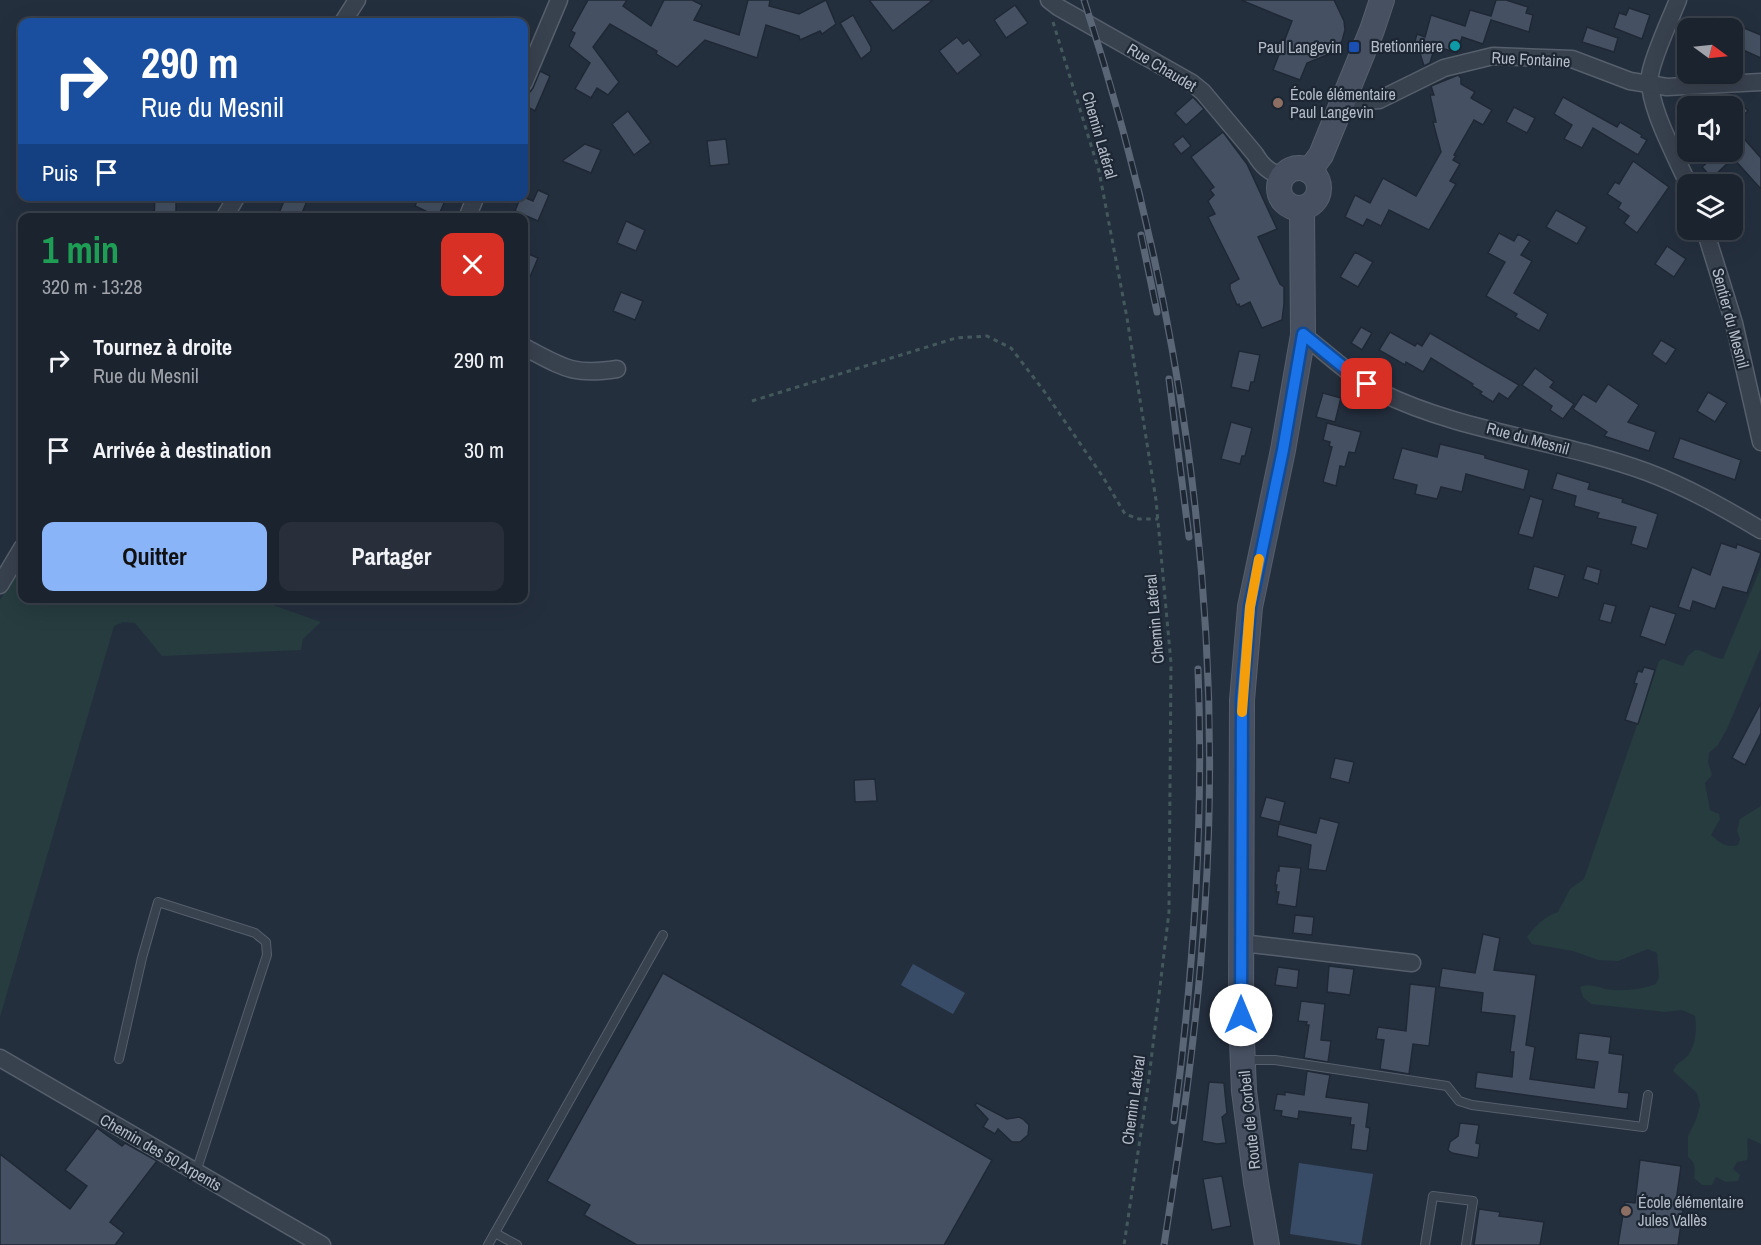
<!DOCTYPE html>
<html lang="fr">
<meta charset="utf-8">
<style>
:root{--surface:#1b232e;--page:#282f3a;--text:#f1f3f6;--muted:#a0a4aa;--line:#39404a;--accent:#8ab4f8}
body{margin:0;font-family:"Archivo Narrow",sans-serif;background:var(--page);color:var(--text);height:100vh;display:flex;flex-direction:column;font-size:22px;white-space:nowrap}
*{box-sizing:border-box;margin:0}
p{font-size:20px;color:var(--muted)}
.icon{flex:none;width:33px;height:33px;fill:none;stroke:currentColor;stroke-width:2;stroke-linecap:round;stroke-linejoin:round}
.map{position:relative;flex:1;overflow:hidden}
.panel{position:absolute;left:18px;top:213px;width:510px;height:390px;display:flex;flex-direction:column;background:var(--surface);border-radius:12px;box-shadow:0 6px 24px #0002,0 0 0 2px var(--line)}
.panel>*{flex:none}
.hud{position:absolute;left:18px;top:18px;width:510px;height:183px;border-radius:12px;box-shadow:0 6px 24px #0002,0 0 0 2px var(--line);background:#1a4fa0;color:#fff;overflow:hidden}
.needle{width:39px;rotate:105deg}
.buttons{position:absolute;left:1677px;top:18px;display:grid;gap:12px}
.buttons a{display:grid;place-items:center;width:66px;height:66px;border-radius:12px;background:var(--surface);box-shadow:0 6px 24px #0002,0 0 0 2px var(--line);font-size:30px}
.pin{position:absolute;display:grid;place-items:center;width:51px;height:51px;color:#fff;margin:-26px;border-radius:12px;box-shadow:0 3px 9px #0006}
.me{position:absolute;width:66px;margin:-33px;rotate:0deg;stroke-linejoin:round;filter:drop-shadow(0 0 4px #0008)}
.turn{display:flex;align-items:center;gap:21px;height:126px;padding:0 24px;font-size:27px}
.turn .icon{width:78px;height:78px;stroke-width:2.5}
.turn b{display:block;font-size:42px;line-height:51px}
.then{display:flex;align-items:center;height:57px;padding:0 24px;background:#0003;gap:12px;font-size:22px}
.round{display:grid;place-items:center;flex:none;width:63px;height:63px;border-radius:12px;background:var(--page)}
.head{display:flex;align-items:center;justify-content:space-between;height:102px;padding:0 24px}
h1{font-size:36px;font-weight:800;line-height:45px;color:#1e9e55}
.button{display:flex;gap:12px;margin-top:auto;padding:12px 24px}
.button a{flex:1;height:69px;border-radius:12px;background:var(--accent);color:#111;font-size:24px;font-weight:800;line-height:69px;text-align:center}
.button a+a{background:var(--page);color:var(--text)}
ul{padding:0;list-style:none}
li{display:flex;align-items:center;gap:18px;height:90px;padding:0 24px}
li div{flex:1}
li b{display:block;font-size:22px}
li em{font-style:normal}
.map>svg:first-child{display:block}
</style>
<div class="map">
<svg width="1761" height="1245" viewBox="0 0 1761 1245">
<rect width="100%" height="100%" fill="#242f3e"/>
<g fill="#263c3f">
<path d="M 22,563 L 22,598 L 256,599 L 321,622 L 303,639 L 301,650 L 162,656 L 135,623 L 123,622 L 114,626 L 0,1017 L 0,600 Z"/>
<path d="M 1761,567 L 1761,648 L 1727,729 L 1718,745 L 1709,753 L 1708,762 L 1712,775 L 1705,783 L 1710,810 L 1719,814 L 1720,819 L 1711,835 C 1720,843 1726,848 1738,845 L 1740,839 L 1737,831 L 1740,819 L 1761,806 L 1761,1144 L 1748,1138 C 1746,1145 1749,1152 1747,1160 L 1737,1162 L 1733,1169 L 1740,1175 L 1738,1181 L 1726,1182 L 1716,1177 L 1712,1185 L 1702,1185 L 1694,1178 C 1695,1169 1696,1163 1688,1157 L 1688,1136 L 1696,1120 L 1700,1105 L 1697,1093 L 1673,1071 C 1678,1060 1684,1062 1689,1054 C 1696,1043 1697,1028 1695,1016 L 1682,1010 L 1665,1012 L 1591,1004 L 1583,997 L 1580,987 C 1591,982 1602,990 1613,990 C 1628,991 1642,989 1656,984 L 1659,977 L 1657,953 L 1648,949 L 1618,961 L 1598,960 L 1573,951 L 1532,944 L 1527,937 C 1536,925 1544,917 1558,912 L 1570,889 L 1584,879 L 1659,661 L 1663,659 L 1683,666 L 1688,656 L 1695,650 C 1705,650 1712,658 1723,659 Z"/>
</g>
<g fill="#394c67">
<path d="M 913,964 L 965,993 L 953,1014 L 901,985 Z"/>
<path d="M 1299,1163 L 1373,1174 L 1361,1245 L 1290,1234 Z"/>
</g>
<g fill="#455162" stroke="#1f2835" stroke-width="1.5">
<path d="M 588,0 L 627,0 L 623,6 L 651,26 L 664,0 L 692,0 L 702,5 L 694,20 L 739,35 L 748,0 L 770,0 L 769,6 L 799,14 L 826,0 L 836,24 L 822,34 L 820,31 L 800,40 L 799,36 L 766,25 L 757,58 L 705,40 L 677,67 L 656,54 L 657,51 L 610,24 L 593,47 L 619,82 L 608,95 L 597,88 L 591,98 L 575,89 L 590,63 L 569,46 L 575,33 L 571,31 Z"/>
<path d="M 869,0 L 933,0 L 893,31 Z"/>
<path d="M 1241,0 L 1334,0 L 1344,21 L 1345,30 L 1342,41 L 1332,53 L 1307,63 L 1300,80 L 1273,70 L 1292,21 Z"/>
<path d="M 1496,0 L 1506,0 L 1528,7 L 1526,13 L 1533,15 L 1529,32 L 1491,20 L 1483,44 L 1462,37 L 1457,53 L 1435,46 L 1430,63 L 1424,66 L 1419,50 L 1413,48 L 1417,34 L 1425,37 L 1431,15 L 1465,26 L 1470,10 L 1491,16 Z"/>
<path d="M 1015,5 L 1028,23 L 1006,38 L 994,20 Z"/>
<path d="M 1629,8 L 1650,15 L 1642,39 L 1614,28 L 1619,13 L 1626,15 Z"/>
<path d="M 853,15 L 871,47 L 871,51 L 861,59 L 840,23 Z"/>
<path d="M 1732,23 L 1761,35 L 1761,58 L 1732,45 Z"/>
<path d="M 1587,27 L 1618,38 L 1614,52 L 1582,42 Z"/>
<path d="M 957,37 L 963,44 L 969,40 L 981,55 L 957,74 L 939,51 Z"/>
<path d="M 540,71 L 550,76 L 535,111 L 524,105 L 524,93 L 530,92 L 533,88 Z"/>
<path d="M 1458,75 L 1461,78 L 1461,84 L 1475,92 L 1471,98 L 1492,110 L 1483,125 L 1474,120 L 1454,155 L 1456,156 L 1453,160 L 1460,164 L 1450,181 L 1456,184 L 1429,230 L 1389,210 L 1381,226 L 1367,219 L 1363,226 L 1345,217 L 1355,195 L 1370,203 L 1383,178 L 1416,196 L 1441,152 L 1433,122 L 1436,122 L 1430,95 L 1434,95 L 1431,86 Z"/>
<path d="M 1733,94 L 1748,111 L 1732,125 L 1732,94 Z"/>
<path d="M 1193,97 L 1204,109 L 1186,125 L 1175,113 Z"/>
<path d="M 1563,97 L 1617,127 L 1620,122 L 1642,135 L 1641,137 L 1647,140 L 1638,155 L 1593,128 L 1582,148 L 1564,139 L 1572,125 L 1554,114 Z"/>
<path d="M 1514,107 L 1535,118 L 1527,133 L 1506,122 Z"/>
<path d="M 628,111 L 651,142 L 634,155 L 612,124 Z"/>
<path d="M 1223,132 L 1247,164 L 1277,229 L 1258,237 L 1280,284 L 1284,287 L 1284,304 L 1282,320 L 1262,328 L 1250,302 L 1240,307 L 1239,304 L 1237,305 L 1230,289 L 1230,284 L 1239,279 L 1208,217 L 1215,214 L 1208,201 L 1214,195 L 1210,190 L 1214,187 L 1191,157 Z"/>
<path d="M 1740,134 L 1761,158 L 1761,189 L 1733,158 L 1712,178 L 1702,167 L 1720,152 L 1732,152 L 1732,141 Z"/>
<path d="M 1183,136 L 1191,146 L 1181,154 L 1173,144 Z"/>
<path d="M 726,139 L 729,164 L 710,166 L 707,141 Z"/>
<path d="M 585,144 L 601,150 L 591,173 L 562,161 Z"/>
<path d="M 1633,161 L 1669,187 L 1637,233 L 1624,223 L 1629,216 L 1618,208 L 1621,203 L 1607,194 L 1615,182 L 1619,184 Z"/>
<path d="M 538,190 L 549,195 L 538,221 L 515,211 L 521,196 L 533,201 Z"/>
<path d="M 155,196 L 176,196 L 176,218 L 154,218 Z"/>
<path d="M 286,196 L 309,196 L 300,218 L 277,218 Z"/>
<path d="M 419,196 L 447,196 L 438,217 L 415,206 Z"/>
<path d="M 1556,210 L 1587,227 L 1577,244 L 1546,227 Z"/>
<path d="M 626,221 L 645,230 L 636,251 L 617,243 Z"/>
<path d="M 1499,233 L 1514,241 L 1518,234 L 1530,241 L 1521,255 L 1532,261 L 1514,293 L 1548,314 L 1539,331 L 1515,317 L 1517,314 L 1486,296 L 1505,262 L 1488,253 Z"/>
<path d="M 1667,246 L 1686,259 L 1674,277 L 1655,264 Z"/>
<path d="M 524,252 L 538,258 L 524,291 Z"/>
<path d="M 1355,252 L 1373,262 L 1358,287 L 1340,277 Z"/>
<path d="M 621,292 L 643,301 L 635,320 L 613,311 Z"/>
<path d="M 1361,327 L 1372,333 L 1362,350 L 1351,343 Z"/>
<path d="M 1390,332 L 1415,346 L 1417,343 L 1422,346 L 1430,333 L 1519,385 L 1508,399 L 1499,393 L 1493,402 L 1480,394 L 1482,392 L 1472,386 L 1473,384 L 1431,358 L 1423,372 L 1406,362 L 1405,365 L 1379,350 Z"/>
<path d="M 1661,340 L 1676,349 L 1666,364 L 1652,354 Z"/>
<path d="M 1239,351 L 1260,355 L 1254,382 L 1251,382 L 1249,391 L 1231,387 Z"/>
<path d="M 1535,368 L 1554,382 L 1550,387 L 1574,404 L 1563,419 L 1550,410 L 1552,406 L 1522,385 Z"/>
<path d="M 1608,384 L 1639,405 L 1628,422 L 1656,432 L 1649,451 L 1604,436 L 1607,432 L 1573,409 L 1583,394 L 1596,402 Z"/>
<path d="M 1708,392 L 1727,403 L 1715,422 L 1697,411 Z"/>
<path d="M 1323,393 L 1341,398 L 1335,422 L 1316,417 Z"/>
<path d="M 1231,422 L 1252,428 L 1245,456 L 1242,456 L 1240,464 L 1221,459 Z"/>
<path d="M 1327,423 L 1361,432 L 1355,453 L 1349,452 L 1345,467 L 1340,466 L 1336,486 L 1323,482 L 1332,447 L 1329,446 L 1330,442 L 1323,440 Z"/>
<path d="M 1680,438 L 1741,460 L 1735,480 L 1673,458 Z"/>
<path d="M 1440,444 L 1485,455 L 1485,458 L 1529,470 L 1524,490 L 1466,474 L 1462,492 L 1441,487 L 1437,499 L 1415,494 L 1417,485 L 1393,479 L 1402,448 L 1437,457 Z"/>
<path d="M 1557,473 L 1590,483 L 1588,489 L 1623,499 L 1622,502 L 1658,514 L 1647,549 L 1631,544 L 1636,527 L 1597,518 L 1599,513 L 1574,506 L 1576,496 L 1552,489 Z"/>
<path d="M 1530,496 L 1543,500 L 1533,538 L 1518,534 Z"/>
<path d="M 1721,543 L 1736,548 L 1737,544 L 1761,553 L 1747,593 L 1723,587 L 1715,609 L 1693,601 L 1690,611 L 1678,607 L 1692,567 L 1710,575 Z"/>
<path d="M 1534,566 L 1565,575 L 1558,598 L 1528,589 Z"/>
<path d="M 1587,566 L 1601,570 L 1598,584 L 1583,579 Z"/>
<path d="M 1604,603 L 1616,606 L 1611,623 L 1599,620 Z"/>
<path d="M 1650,606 L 1676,614 L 1665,645 L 1640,636 Z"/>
<path d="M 1644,667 L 1655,670 L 1638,724 L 1625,720 L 1637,684 L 1634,683 L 1638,671 L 1642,672 Z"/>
<path d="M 1761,703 L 1761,733 L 1745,765 L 1732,758 Z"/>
<path d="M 1335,758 L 1354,762 L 1349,783 L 1330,778 Z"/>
<path d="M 875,779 L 877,801 L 855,802 L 854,780 Z"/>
<path d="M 1266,797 L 1285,802 L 1280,822 L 1260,817 Z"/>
<path d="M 1320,818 L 1339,823 L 1326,871 L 1308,869 L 1311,845 L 1277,836 L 1279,824 L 1316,833 Z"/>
<path d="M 1279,866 L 1301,868 L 1296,907 L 1277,904 L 1279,892 L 1276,892 L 1277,885 L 1275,885 L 1277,871 L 1279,871 Z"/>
<path d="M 1295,915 L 1314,917 L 1312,935 L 1293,933 Z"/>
<path d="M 1483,934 L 1500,938 L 1494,970 L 1536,975 L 1526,1045 L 1535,1047 L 1530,1079 L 1594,1088 L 1598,1062 L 1576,1059 L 1579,1033 L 1611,1037 L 1609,1053 L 1623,1055 L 1619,1092 L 1629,1093 L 1627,1109 L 1475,1088 L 1477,1072 L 1512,1077 L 1514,1052 L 1510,1052 L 1515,1016 L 1481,1012 L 1483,993 L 1439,987 L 1442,968 L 1475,973 Z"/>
<path d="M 1329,966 L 1354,969 L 1350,995 L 1327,992 Z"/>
<path d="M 1278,967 L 1299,970 L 1297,988 L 1275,985 Z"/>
<path d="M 663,973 L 992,1160 L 944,1245 L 637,1245 L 584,1215 L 590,1205 L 547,1181 Z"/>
<path d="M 1410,984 L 1436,987 L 1429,1046 L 1413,1044 L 1409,1074 L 1380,1069 L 1384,1040 L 1376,1039 L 1378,1027 L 1406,1031 Z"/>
<path d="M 1301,1001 L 1325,1004 L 1321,1040 L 1331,1041 L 1328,1062 L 1304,1058 L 1309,1025 L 1306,1025 L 1307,1022 L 1298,1021 Z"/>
<path d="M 1307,1071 L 1330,1075 L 1326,1097 L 1369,1103 L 1366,1127 L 1370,1128 L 1367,1151 L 1351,1149 L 1354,1125 L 1350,1125 L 1351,1118 L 1299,1111 L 1298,1119 L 1281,1116 L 1282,1111 L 1274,1110 L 1277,1094 L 1285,1095 L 1285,1092 L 1304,1095 Z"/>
<path d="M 1209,1082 L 1224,1083 L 1227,1113 L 1222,1117 L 1226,1143 L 1217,1144 L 1202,1141 Z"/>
<path d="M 977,1103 L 1007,1119 L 1019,1117 L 1023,1119 L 1029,1125 L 1028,1135 L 1020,1142 L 1012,1142 L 998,1129 L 995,1134 L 983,1127 L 988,1119 L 975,1105 Z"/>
<path d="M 1460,1123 L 1479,1125 L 1476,1143 L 1480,1144 L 1478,1158 L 1452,1153 L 1448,1150 L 1450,1142 L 1458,1136 Z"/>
<path d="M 97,1128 L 122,1146 L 125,1143 L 157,1161 L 110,1222 L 124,1233 L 115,1245 L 0,1245 L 0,1154 L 70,1209 L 87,1186 L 65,1170 Z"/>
<path d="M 1640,1160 L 1681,1166 L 1675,1209 L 1683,1210 L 1678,1245 L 1618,1245 L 1625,1202 L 1635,1203 Z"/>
<path d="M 1222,1176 L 1231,1226 L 1212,1230 L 1203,1179 Z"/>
<path d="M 1479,1209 L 1500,1212 L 1499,1216 L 1544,1222 L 1540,1245 L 1474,1245 Z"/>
</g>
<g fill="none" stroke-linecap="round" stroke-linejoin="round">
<defs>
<g id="lane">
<path d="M 119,1059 L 142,958 L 158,902 L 255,933 L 266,942 L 267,955 L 196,1172"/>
<path d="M 1246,1060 L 1275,1060 L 1447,1086 L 1459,1101 L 1472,1105 L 1643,1127 L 1648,1095"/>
<path d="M 495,1233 L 517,1245"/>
<path d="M 488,1245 L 663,935"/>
<path d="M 1425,1245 L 1433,1196 L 1473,1201 L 1466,1245"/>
</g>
<g id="street">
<path d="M 1049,0 L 1058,7 L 1192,83 L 1203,92 L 1255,154 C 1262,166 1269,172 1283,177"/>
<path d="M 1678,0 C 1670,20 1653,56 1650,75 C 1647,105 1676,156 1688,184"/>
<path d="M 343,22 L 357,0"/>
<path d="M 524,83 L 559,0"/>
<path d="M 1343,97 L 1355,102 L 1379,100 L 1444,68 L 1493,56 L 1572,59 L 1630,81 L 1667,87 L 1761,82"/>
<path d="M 224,218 L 237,196"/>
<path d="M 467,218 L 476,196"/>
<path d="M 1705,230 L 1734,323 L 1761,442"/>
<path d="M 1303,335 C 1328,354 1351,377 1380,392 C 1463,433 1560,440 1647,472 C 1687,487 1724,508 1761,530"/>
<path d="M 524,347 C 563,367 572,376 617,369"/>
<path d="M 0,585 L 22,548"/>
<path d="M 1242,943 L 1412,963"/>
<path d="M 0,1058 L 322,1245"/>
</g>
<g id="secondary">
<circle cx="1299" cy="188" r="20"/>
<path d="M 1309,171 L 1321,155 L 1372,30 L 1382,0"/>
<path d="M 1267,1245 L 1256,1182 L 1244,1091 L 1241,1015 L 1242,700 L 1250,607 L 1283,450 L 1303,335 L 1302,208"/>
</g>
</defs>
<use href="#lane" stroke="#565f6c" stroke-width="10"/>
<use href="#street" stroke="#565f6c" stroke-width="19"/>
<use href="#secondary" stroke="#565f6c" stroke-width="26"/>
<g stroke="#44595c" stroke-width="3" stroke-dasharray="4.5 4.5" stroke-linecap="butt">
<path d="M 1053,22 L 1099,171 L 1127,318 L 1156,500 L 1171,663 L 1169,912 L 1148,1086 L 1124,1245"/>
<path d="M 752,401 L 956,338 L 987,336 L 1011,348 L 1044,391 L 1103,477 L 1125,514 L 1139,519 L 1158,519"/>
</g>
<use href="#lane" stroke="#38414e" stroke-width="8"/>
<use href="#street" stroke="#38414e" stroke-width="16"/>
<use href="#secondary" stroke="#465061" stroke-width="24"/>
<defs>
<g id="rail">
<path d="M 1084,0 C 1179,291 1225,599 1205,906 C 1198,1020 1182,1132 1164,1245"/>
<path d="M 1141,235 L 1157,312"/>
<path d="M 1169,379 L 1189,537"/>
<path d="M 1174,1121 C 1194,970 1204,821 1198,669"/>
</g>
</defs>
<use href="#rail" stroke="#5a6575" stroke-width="7"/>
<use href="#rail" stroke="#1d2633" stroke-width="4.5" stroke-dasharray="14" stroke-linecap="butt"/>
</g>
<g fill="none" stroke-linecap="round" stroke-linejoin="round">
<defs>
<path id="route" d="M 1241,1015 L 1242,700 L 1250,607 L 1283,450 L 1303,334 L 1357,378 L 1367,384"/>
</defs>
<use href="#route" stroke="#114b97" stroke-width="15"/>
<use href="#route" stroke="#1a73e8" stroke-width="10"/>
<path stroke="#f59e0b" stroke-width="10" d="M 1242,712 L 1250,607 L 1259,559"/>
</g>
<circle fill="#0f9aa8" stroke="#1d2633" stroke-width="2" cx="1455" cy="46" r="6"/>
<rect fill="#1a4fb4" stroke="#1d2633" stroke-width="2" x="1348" y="41" width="12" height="12" rx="3"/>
<g fill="#8d6e63" stroke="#1d2633" stroke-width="2">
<circle cx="1278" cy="103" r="6"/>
<circle cx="1626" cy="1211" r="6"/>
</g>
<g text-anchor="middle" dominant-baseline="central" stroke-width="4.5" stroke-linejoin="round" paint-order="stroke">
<g font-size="16" fill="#b4bcc9" stroke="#1d2633" text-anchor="end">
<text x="1443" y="46">Bretionniere</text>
<text x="1342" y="47">Paul Langevin</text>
<text x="1290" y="94" text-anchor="start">École élémentaire<tspan x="1290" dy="18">Paul Langevin</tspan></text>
<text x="1638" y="1202" text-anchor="start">École élémentaire<tspan x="1638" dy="18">Jules Vallès</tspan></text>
</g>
<g font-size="16" fill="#b4bcc9" stroke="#1d2633">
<text transform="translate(1531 59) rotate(3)">Rue Fontaine</text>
<text transform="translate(1162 67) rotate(31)">Rue Chaudet</text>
<text transform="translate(1100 135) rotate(74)">Chemin Latéral</text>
<text transform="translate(1731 318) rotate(75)">Sentier du Mesnil</text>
<text transform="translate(1528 438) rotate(15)">Rue du Mesnil</text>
<text transform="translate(1154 619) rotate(-95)">Chemin Latéral</text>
<text transform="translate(1133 1100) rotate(-82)">Chemin Latéral</text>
<text transform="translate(1249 1120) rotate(-96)">Route de Corbeil</text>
<text transform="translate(161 1152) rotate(30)">Chemin des 50 Arpents</text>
</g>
</g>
</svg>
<div class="buttons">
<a><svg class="needle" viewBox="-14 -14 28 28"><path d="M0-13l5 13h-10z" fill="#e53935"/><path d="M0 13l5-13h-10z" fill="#a0a4aa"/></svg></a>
<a><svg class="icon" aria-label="sound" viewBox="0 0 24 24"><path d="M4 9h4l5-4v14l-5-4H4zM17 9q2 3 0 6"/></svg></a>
<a><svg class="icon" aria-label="layers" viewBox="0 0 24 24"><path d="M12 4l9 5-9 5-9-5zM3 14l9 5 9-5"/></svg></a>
</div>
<div class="pin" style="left:1367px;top:384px;background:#d93025"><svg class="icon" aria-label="arrive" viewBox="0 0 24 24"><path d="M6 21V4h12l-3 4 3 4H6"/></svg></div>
<svg class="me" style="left:1241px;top:1015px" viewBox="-20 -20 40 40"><circle r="19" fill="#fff"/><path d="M0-13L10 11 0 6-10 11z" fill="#1a73e8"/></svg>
<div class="hud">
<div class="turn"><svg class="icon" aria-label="right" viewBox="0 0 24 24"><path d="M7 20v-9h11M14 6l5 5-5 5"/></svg><div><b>290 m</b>Rue du Mesnil</div></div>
<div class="then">Puis<svg class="icon" aria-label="arrive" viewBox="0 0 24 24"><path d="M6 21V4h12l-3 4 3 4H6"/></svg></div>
</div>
<section class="panel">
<div class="head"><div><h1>1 min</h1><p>320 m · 13:28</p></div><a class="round" style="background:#d93025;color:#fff"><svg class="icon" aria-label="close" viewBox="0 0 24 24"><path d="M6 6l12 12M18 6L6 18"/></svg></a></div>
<ul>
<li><svg class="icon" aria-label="right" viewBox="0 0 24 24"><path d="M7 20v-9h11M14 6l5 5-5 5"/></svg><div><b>Tournez à droite</b><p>Rue du Mesnil</p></div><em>290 m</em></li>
<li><svg class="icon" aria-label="arrive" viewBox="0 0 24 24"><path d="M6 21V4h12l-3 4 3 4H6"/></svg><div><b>Arrivée à destination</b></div><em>30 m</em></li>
</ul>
<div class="button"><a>Quitter</a><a>Partager</a></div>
</section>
</div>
